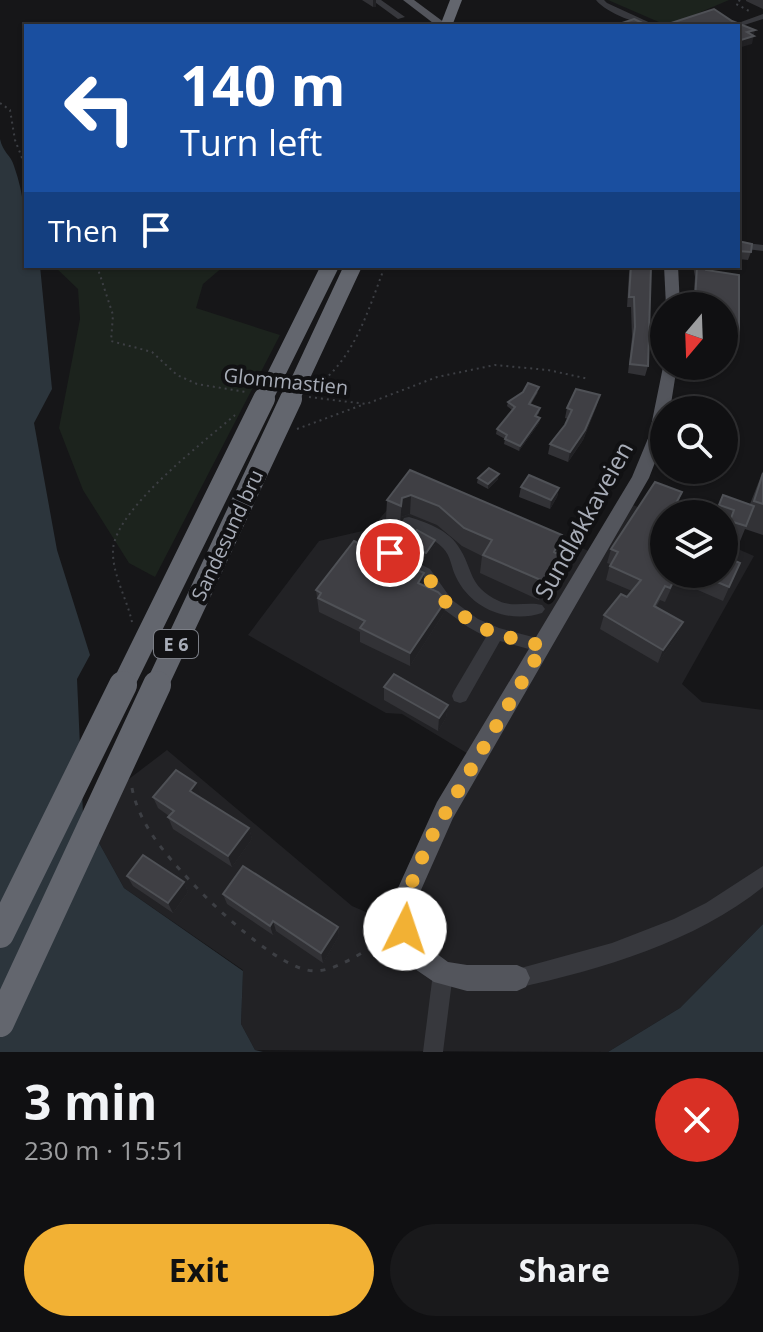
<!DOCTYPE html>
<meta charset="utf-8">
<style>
:root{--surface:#101012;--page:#19191b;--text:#f1f3f6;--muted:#9c9d9f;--line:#303032;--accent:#f2b134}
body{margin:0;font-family:"Open Sans",sans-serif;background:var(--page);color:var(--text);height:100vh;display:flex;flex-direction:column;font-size:30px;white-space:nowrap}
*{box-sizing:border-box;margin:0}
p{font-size:26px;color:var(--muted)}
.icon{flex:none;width:44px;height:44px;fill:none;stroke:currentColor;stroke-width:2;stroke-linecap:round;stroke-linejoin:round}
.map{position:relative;height:1052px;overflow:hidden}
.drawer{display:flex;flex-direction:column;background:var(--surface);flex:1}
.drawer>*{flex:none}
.guide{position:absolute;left:24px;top:24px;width:716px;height:244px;border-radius:0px;box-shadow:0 2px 6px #0004,0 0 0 2px var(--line);background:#1a4fa0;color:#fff;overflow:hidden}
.needle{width:52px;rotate:199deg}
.fabs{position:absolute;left:650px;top:292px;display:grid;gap:16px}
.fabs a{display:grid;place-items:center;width:88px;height:88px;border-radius:50%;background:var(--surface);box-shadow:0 2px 6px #0004,0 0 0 2px var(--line);font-size:40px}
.pin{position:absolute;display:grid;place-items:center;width:68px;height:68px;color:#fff;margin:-34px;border:4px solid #fff;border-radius:50%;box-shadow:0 2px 8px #0007}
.me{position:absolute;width:88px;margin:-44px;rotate:4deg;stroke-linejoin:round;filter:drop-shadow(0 0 6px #0008)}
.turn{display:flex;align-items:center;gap:28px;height:168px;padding:0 24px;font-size:36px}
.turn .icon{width:104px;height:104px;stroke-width:2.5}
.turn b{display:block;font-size:56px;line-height:68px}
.then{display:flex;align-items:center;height:76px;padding:0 24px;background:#0003;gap:16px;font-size:30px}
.round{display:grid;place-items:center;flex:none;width:84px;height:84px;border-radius:42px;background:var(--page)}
.overview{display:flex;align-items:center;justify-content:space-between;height:136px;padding:0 24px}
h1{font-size:48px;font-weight:700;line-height:60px}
.cta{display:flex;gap:16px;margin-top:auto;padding:16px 24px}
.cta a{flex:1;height:92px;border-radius:48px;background:var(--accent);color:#111;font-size:32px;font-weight:700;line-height:92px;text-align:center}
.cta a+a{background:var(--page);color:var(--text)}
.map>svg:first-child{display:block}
</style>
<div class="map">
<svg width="763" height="1052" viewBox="0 0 763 1052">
<rect width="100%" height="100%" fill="#161618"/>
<path fill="#222225" d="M 409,484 L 486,508 L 596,554 L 626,502 L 664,518 L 664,574 L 724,574 L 724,543 L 754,556 L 682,684 L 702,702 L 763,710 L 763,924 L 680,1008 L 608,1052 L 255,1050 L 241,1024 L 243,970 L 124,888 L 83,814 L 167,750 L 352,906 L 405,929 L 405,899 L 475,758 L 402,714 L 386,713 L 248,635 L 319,541 L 371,529 Z"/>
<g fill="#1c231d">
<path d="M 608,0 L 729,0 L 668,26 Z"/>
<path d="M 54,266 L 224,266 L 203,284 L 196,308 L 280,335 L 155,577 L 129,563 L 83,490 L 59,428 L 80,319 L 78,289 Z"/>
</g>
<g fill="#2c353c">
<path d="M 0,139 C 3,153 11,155 14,166 C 26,199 26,231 26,266 L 40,266 L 52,389 L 34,423 L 57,550 L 90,655 L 77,679 L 83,814 L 124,888 L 243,971 L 241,1024 L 255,1050 L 263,1052 L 0,1052 Z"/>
<path d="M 763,924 L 763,1052 L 608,1052 L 680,1008 Z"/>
</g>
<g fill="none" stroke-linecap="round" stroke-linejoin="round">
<g stroke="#3d3f44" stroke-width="2" stroke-dasharray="2 4" stroke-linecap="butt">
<path d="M 740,0 L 736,4 L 751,12"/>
<path d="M 0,103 L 10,110 L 15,140 L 26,168"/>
<path d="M 97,266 L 113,315 L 111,341 L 152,352 L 177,375 L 197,384 L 246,392"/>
<path d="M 315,387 C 355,359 368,310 385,266"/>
<path d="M 309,397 L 366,404 L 437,377 L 495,365 L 548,370 L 589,379"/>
<path d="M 297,429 L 362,405"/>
<path d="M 132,622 C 127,599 112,574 113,550 C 115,509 204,442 235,415"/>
</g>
<path stroke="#3d3f44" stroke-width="3" stroke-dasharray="5 8" stroke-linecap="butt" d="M 132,788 C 135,804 142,819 151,833 C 175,871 264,961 307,970 C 334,976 362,949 387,941"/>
<g fill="#37383d" fill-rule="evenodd">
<path d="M 372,0 L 381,0 L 405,17 L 398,19 Z"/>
<path d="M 596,0 L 604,0 L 607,3 L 657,26 C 641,26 606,13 596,0 Z"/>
<path d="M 763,14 L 763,19 L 738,27 L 730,26 Z"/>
<path d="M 738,242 L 763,245 L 763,251 L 738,248 Z"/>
<path d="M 409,517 C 426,522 448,530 458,546 C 474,569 467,586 499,601 C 514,608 528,601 542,605 L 545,609 L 542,613 C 509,624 471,609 456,577 C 451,567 451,556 443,548 C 433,537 417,532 404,526 L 402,522 L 404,518 Z"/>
<path d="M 370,539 L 430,569 L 452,600 L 478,619 L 499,628 L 548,641 L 551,646 L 548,651 L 543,653 L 500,641 L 466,701 L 460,703 L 454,701 L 452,696 L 454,691 L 486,637 L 468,627 L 442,608 L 420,577 L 365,549 L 363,545 L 365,541 Z"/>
<path d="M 763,866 L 763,887 C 695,942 602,969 517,988 L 510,985 L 507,978 L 510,971 L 612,943 L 674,919 L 706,903 Z"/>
<path d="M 443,963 L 450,966 L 453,973 L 443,1052 L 423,1052 L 433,973 L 436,966 Z"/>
</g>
<g fill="#53555c" fill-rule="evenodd">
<path d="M 403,0 L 414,0 L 449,26 L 437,26 Z"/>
<path d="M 664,266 L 678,266 L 680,306 L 666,306 Z"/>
<path d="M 664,362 L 664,366 L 677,366 L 670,410 L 664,410 L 664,439 L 649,478 L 453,818 L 417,899 L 419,933 L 433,951 L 448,962 L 467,965 L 517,965 L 526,969 L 530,978 L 526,987 L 517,991 L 467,991 L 434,982 L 415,969 L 398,946 L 395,937 L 393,899 L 437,802 L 632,477 L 649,436 Z"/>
</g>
<path fill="#63666e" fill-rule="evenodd" d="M 450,0 L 462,0 L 452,26 L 440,26 Z"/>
<g stroke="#63666e" stroke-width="17">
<path d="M 263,401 L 330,266"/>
<path d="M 290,401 L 353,266"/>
</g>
<g stroke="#63666e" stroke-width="22">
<path d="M 122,687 L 264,399"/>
<path d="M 156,687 L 291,399"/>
</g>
<g stroke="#63666e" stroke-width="28">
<path d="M 0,934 L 123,685"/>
<path d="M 0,1023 L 157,685"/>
</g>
</g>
<g fill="#323236">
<path d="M 362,0 L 376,0 L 376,7 L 373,7 Z"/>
<path d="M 746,0 L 763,0 L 763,9 L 746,1 Z"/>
<path d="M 738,241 L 751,252 L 748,260 L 738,259 Z"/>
<path d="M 630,266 L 648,366 L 645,376 L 628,373 L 632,337 L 631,307 L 627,307 L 629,273 Z"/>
<path d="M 693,266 L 706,266 L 706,270 L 739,334 L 736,343 L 724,342 L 724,306 L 688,306 L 690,301 L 693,301 L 695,277 Z"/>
<path d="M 538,392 L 531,404 L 540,408 L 539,413 L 537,416 L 540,418 L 539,423 L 519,451 L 504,444 L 505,439 L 496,434 L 497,429 L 512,410 L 507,406 L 508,402 Z"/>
<path d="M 597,405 L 583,440 L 568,462 L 548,454 L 550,444 L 565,425 L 568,419 L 565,418 L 567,408 Z"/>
<path d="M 410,470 L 559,555 L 554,573 L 539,600 L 480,573 L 482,556 L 462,546 L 437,525 L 410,514 L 401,517 L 400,525 L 386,519 L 387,500 Z"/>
<path d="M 763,471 L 763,535 L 745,529 L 736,551 L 724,546 L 724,514 L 715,514 L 723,495 L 750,504 Z"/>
<path d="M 478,478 L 498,479 L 488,489 L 477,483 Z"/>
<path d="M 521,487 L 559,488 L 557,497 L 550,509 L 519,497 Z"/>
<path d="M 682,492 L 677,506 L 664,574 L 724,574 L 740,563 L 723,601 L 675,580 L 665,602 L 660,600 L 656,607 L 683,622 L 677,636 L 658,663 L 600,629 L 604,615 L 627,597 L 632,591 L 606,580 L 610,564 L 607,563 L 611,549 Z"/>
<path d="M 435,540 L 435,545 L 425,557 L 407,549 L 407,544 Z"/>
<path d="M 424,573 L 423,585 L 446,600 L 444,613 L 410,666 L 360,642 L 360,632 L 319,612 L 316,590 Z"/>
<path d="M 384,687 L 448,705 L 446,718 L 438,731 L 384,700 Z"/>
<path d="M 200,795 L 199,796 L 249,828 L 252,839 L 232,867 L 173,829 L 168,817 L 169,816 L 158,808 L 153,797 Z"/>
<path d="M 127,876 L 184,882 L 188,892 L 173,913 L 133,886 Z"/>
<path d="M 223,894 L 338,927 L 339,936 L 323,963 L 276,931 L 273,935 L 227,904 Z"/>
</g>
<g fill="#212124">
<rect x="373" y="0" width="3" height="7"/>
<path d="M 755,30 L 752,44 L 738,48 L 738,41 L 747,32 Z"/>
<path d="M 600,395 L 597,405 L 583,440 L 568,462 L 570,452 Z"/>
<path d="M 540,418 L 539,423 L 519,451 L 520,446 Z"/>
<path d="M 499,474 L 498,479 L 488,489 L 488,484 Z"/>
<path d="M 559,488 L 557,497 L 550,509 L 551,500 Z"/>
<path d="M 411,495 L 410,514 L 401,517 L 400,525 L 402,498 Z"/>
<path d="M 562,535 L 558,554 L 552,565 L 559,555 L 554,573 L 539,600 L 543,581 L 554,552 Z"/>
<path d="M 435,540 L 435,545 L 425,557 L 426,553 Z"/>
<path d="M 424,573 L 423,587 L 418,583 Z"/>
<path d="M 446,600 L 444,613 L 410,666 L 410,653 Z"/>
<path d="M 683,622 L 677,636 L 658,663 L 663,650 Z"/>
<path d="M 448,705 L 446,718 L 438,731 L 439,718 Z"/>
<path d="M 196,783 L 200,795 L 194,802 L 190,791 Z"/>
<path d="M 249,828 L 252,839 L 232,867 L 228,856 Z"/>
<path d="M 184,882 L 188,892 L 173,913 L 168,903 Z"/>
<path d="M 273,921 L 276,931 L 273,935 L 270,926 Z"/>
<path d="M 338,927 L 339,936 L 323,963 L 321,953 Z"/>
</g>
<g fill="#3f3f44" stroke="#4f5156" stroke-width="2">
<path d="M 714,9 L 732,21 L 755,30 L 747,32 L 754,36 L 738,41 L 738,26 L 662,26 Z"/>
<path d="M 634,19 L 649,26 L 613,26 Z"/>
<path d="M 738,241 L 752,244 L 751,252 L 738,251 Z"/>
<path d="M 631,266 L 651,266 L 648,366 L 630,364 L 635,327 L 634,297 L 629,297 Z"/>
<path d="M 697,266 L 706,266 L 706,270 L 739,275 L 739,334 L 724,333 L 724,306 L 690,306 L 690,301 L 695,302 Z"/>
<path d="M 528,383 L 539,387 L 529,404 L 540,408 L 535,416 L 540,418 L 520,446 L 505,439 L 507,435 L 497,429 L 515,407 L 508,402 L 523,392 Z"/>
<path d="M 576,389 L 600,395 L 585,430 L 570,452 L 550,444 L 565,425 L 572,410 L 567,408 Z"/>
<path d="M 489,468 L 499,474 L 488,484 L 478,478 Z"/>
<path d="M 410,470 L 562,535 L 554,552 L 559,555 L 543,581 L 483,555 L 492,540 L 464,528 L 439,506 L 411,495 L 402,498 L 401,506 L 387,500 Z"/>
<path d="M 763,473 L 763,504 L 754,501 Z"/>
<path d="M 529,475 L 559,488 L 551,500 L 521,487 Z"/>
<path d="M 655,482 L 682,492 L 675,505 L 698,514 L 664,514 L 664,574 L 677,574 L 670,588 L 665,586 L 654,606 L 683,622 L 663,650 L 604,615 L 621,594 L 627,597 L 641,580 L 610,566 L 618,552 L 611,549 Z"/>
<path d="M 723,495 L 754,506 L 746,526 L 730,521 L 734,510 L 719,505 Z"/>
<path d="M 417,530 L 435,540 L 426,553 L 407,544 Z"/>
<path d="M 354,541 L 424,573 L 418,583 L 438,592 L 446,600 L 410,653 L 360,628 L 365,621 L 318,598 L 321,593 L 316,590 Z"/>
<path d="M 724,556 L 740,563 L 729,587 L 698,574 L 724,574 Z"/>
<path d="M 394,674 L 448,705 L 439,718 L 384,687 Z"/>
<path d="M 176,770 L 196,783 L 190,791 L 249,828 L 228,856 L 168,817 L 174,811 L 153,797 Z"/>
<path d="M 143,855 L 184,882 L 168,903 L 127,876 Z"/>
<path d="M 243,866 L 338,927 L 321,953 L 273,921 L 270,926 L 223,894 Z"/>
</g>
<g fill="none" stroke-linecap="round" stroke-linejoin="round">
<path stroke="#f2b134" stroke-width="14" stroke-dasharray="0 25.2" d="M 390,553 L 425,573 L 447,604 L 473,623 L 496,634 L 543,646 L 429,841 L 405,899 L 405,929"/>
</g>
<g text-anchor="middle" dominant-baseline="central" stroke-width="8" stroke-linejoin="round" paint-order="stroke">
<rect fill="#111113" stroke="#7b7e86" stroke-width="2" x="154" y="630" width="44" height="28" rx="6"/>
<g font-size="18" font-weight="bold" fill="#a8adb8">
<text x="176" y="644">E 6</text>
</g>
<g font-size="20" fill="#a8adb8" stroke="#111113">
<text transform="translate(286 381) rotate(6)">Glommastien</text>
<text transform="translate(227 535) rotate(-65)">Sandesund bru</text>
</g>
<g font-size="24" fill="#a8adb8" stroke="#111113">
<text transform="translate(583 520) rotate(-61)">Sundløkkaveien</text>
</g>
</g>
</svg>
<div class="fabs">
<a><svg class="needle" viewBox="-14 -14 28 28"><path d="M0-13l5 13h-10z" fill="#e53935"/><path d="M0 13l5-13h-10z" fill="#9c9d9f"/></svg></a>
<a><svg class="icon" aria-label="search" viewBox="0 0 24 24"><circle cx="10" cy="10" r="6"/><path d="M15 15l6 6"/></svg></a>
<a><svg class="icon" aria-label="layers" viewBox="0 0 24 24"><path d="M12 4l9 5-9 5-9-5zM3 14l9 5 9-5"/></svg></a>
</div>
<div class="pin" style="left:390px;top:553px;background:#d93025"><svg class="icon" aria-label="arrive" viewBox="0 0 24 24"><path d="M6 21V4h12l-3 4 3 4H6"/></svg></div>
<svg class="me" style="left:405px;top:929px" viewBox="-20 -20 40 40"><circle r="19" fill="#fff"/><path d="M0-13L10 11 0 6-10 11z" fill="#f2b134"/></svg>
<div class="guide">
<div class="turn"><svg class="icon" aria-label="left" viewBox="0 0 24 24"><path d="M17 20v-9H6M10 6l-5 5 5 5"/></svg><div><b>140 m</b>Turn left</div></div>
<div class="then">Then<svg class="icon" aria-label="arrive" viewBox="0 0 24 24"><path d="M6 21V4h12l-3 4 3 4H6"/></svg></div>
</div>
</div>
<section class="drawer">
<div class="overview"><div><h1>3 min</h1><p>230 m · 15:51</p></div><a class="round" style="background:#d93025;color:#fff"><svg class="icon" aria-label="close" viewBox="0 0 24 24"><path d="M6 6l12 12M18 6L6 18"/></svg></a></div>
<div class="cta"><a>Exit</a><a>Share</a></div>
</section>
